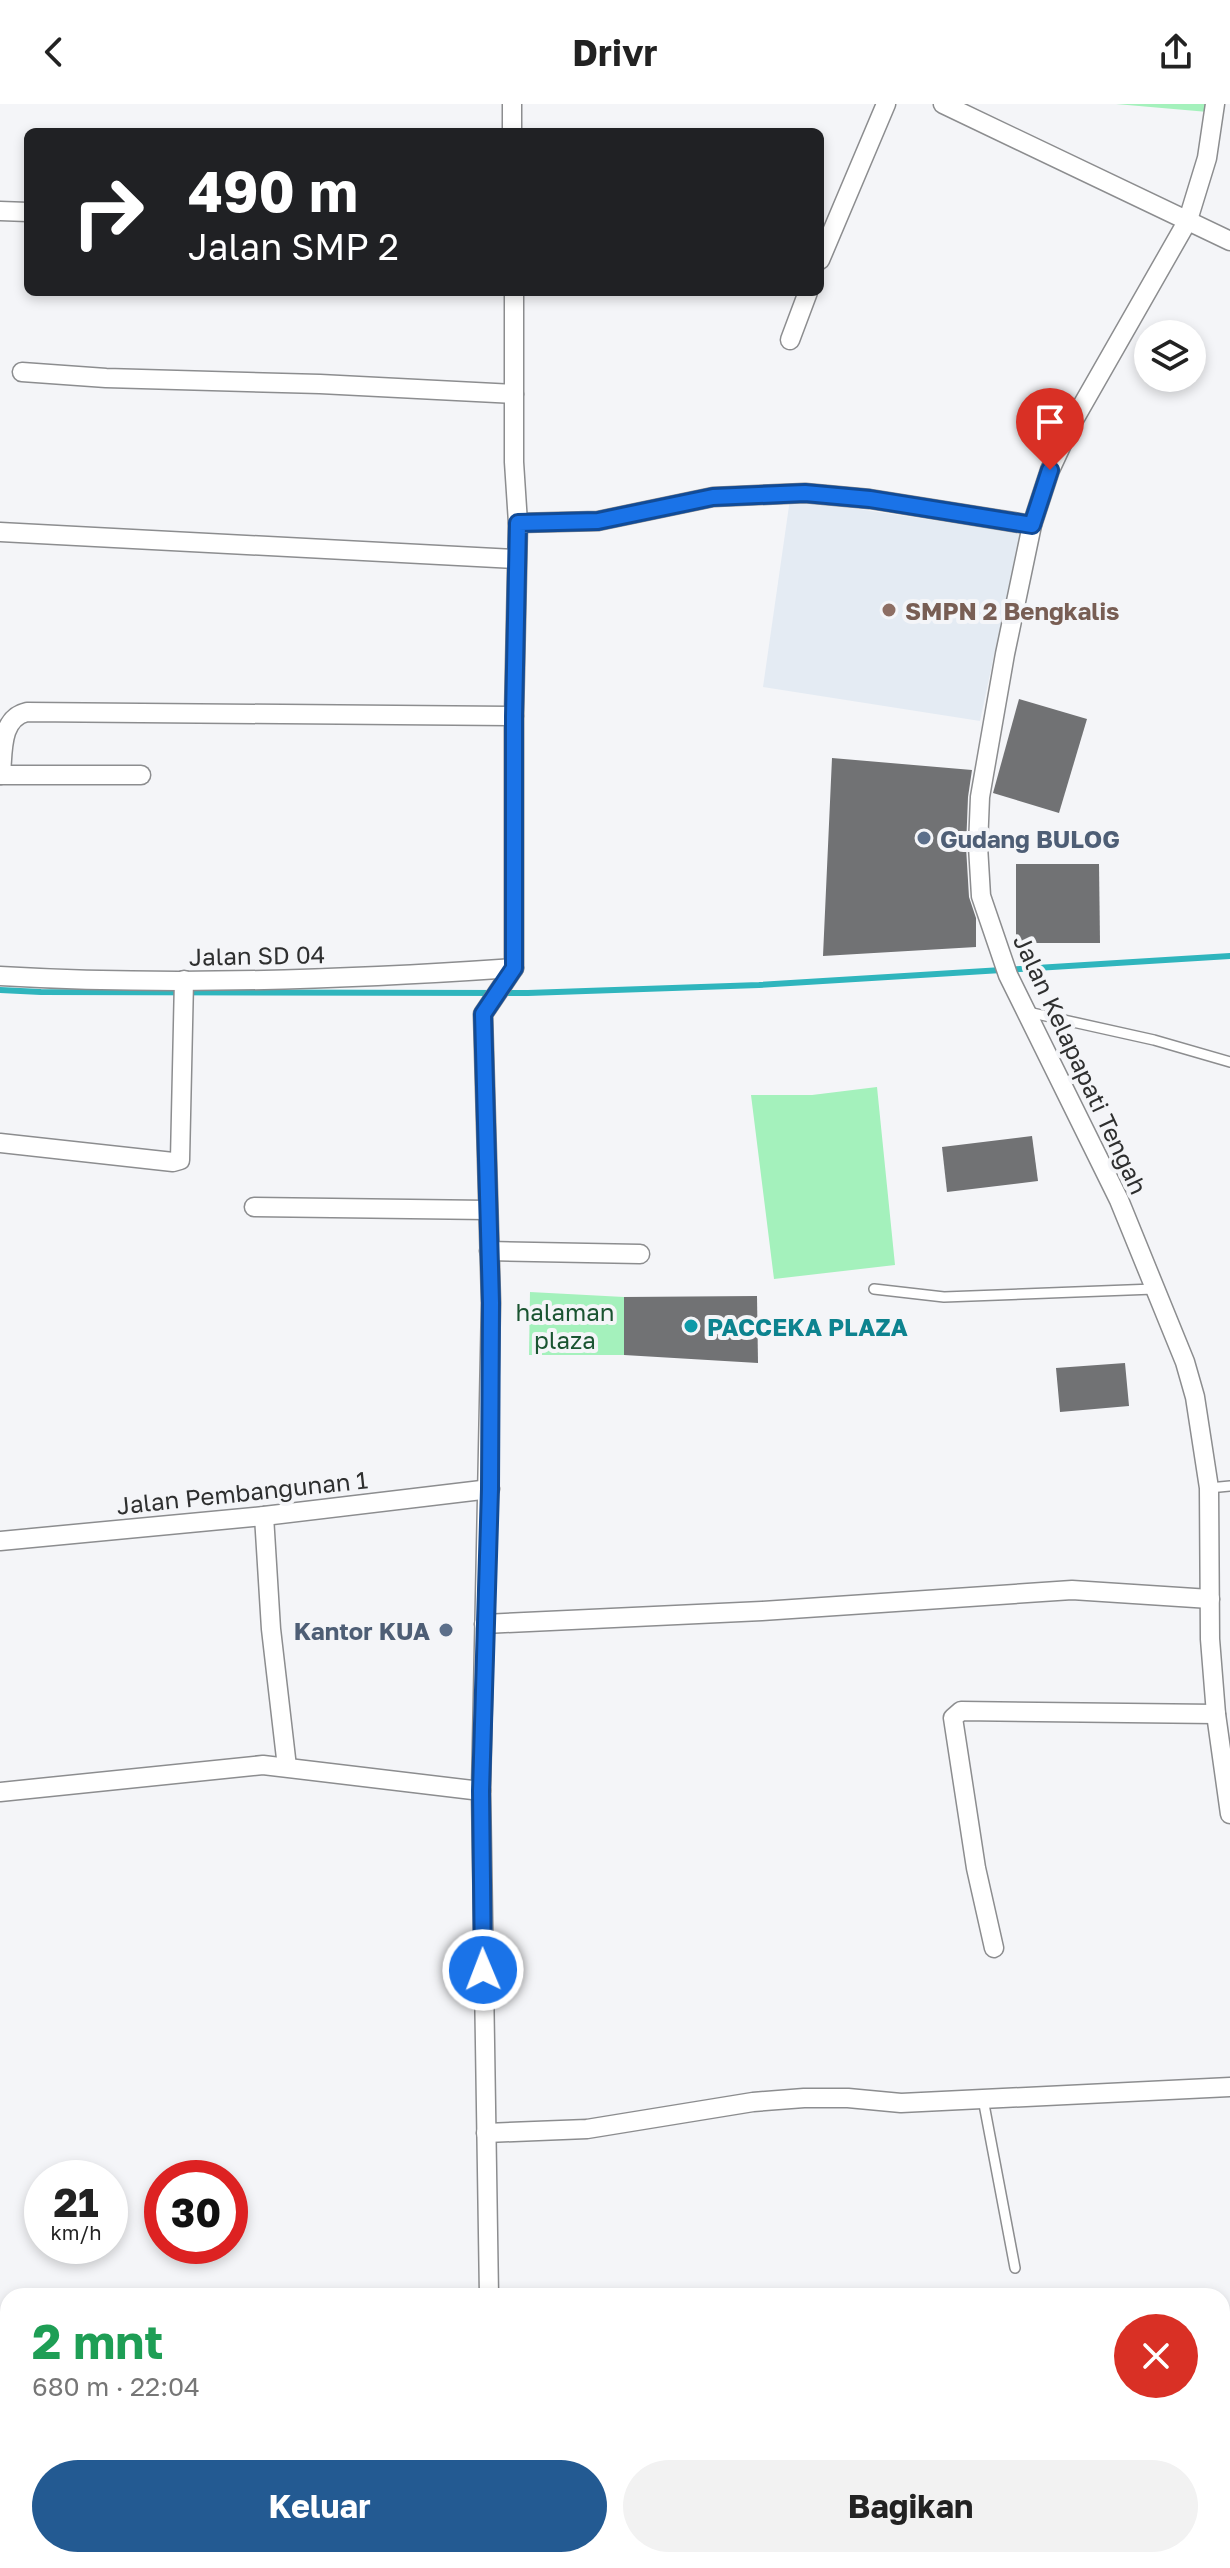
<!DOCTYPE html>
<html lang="id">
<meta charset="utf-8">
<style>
:root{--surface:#fff;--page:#f2f2f2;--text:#222;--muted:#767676;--accent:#235a92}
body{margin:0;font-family:"Golos Text",sans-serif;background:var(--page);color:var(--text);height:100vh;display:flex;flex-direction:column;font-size:30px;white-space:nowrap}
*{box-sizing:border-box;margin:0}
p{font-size:26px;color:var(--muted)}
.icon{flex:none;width:44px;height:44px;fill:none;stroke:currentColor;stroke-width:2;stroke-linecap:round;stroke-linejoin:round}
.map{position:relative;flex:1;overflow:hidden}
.side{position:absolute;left:0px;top:2184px;width:1230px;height:280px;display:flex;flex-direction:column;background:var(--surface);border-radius:24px 24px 0 0;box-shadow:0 4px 12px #0003}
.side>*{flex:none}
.guide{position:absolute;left:24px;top:24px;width:800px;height:168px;border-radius:12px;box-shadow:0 4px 12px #0003;background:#202124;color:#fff;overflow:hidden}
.fabs{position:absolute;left:1134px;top:216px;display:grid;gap:16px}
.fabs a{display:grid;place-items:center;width:72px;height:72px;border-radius:50%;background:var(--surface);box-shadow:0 4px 12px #0003;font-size:40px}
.speed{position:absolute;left:24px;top:2056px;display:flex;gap:16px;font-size:40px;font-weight:700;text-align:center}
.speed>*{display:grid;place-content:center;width:104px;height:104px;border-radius:50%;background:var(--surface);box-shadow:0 4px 12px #0003;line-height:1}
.speed small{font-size:20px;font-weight:400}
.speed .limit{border:12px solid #d22;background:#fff;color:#111}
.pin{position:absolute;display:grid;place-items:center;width:68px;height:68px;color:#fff;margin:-82px -34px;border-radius:50% 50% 50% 0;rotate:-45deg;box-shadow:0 0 8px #0007}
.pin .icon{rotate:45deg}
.me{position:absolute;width:88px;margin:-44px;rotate:359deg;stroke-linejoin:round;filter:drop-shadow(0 0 6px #0008)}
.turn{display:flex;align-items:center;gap:28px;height:168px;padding:0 32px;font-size:36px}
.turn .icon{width:104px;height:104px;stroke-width:2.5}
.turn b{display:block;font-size:56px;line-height:68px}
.round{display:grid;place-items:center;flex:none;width:84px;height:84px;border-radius:42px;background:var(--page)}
.overview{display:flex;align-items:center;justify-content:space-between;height:136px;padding:0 32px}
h1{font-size:48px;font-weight:700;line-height:60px;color:#1e9e55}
.primary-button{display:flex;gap:16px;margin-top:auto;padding:16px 32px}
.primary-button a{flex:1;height:92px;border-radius:48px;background:var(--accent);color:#fff;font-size:32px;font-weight:700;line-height:92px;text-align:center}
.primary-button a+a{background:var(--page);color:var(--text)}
header{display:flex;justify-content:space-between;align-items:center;height:104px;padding:0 32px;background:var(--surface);font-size:36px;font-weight:700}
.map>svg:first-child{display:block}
</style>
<header><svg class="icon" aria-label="back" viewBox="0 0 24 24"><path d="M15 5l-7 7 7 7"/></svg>Drivr<svg class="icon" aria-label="share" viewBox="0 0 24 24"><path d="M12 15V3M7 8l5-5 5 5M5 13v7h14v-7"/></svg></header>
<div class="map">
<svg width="1230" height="2464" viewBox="0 0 1230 2464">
<rect width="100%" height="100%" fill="#f4f5f8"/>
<path fill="#e4ebf3" d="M 790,395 L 1020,429 L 980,617 L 763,583 Z"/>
<g fill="#a4f1bc">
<path d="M 1116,0 L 1208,0 L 1208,8 Z"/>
<path d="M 877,983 L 895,1161 L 774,1175 L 751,991 L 812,991 Z"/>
<path d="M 530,1188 L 624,1193 L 624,1251 L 529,1251 Z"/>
</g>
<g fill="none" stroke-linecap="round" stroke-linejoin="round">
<path stroke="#2fb5bd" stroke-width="6" d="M 0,886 L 41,888 L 528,889 L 759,881 L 1230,852"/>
</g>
<g fill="#717274">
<path d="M 1019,595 L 1087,615 L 1059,709 L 993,689 Z"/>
<path d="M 832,654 L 972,666 L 968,693 L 966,743 L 969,793 L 976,814 L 976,843 L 823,852 Z"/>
<path d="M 1016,760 L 1099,760 L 1100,839 L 1016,839 Z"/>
<path d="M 1032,1032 L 1038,1077 L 947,1088 L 942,1043 Z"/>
<path d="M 757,1192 L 758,1259 L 624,1251 L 624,1193 Z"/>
<path d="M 1125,1259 L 1129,1302 L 1060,1308 L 1056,1264 Z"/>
</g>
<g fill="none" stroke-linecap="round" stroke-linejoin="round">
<defs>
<g id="lane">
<path d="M 1028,908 L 1154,936 L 1230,958"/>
<path d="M 874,1185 L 944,1193 L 1154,1185"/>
<path d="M 1209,1384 L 1230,1382"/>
<path d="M 983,1995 L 1015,2164"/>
</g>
<g id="street">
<path d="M 512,0 L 512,28"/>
<path d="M 943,0 L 1230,137"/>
<path d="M 1215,0 L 1207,54 L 1188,116 L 1071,321 L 1050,366 L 1032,421 L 1005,550 L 980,693 L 978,742 L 981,792 L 1008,871 L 1119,1096 L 1185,1258 L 1195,1293 L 1209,1384 L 1210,1535 L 1216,1610 L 1230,1710"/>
<path d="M 0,107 L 28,108"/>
<path d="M 820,156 L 886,0"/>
<path d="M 790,236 L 808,188"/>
<path d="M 22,268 L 106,274 L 320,280 L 514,290"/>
<path d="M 518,419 L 598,417 L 713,393 L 805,389 L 870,395 L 1032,421"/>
<path d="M 0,428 L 516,455"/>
<path d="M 0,671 L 141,671"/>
<path d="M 1,671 C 3,648 0,614 27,608 L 514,612"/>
<path d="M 0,872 C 171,882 344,876 514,864"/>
<path d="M 0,1039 L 173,1058 L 180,1056 L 184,876"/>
<path d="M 254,1103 L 488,1106"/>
<path d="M 489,1147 L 640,1150"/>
<path d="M 264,1412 L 271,1525 L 287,1663"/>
<path d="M 0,1437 L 264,1412 L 490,1385"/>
<path d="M 484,1520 L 762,1507 L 1072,1486 L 1210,1495"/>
<path d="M 0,1688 L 263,1661 L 481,1687"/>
<path d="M 994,1844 L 976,1764 L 953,1614 L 961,1607 L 1216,1610"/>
<path d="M 486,2029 L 587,2025 L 753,1998 L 804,1994 L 848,1994 L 901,1999 L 1230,1983"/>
<path d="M 489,2192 L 481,1687 L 491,1199 L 483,910 L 514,864 L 514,612 L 518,419 L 514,358 L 514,188"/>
<path d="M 0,2379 L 8,2381"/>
<path d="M 1222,2403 L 1230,2348"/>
<path d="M 504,2456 L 505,2464"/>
<path d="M 198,2464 L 200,2456"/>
<path d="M 1214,2464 L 1215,2456"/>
</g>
</defs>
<use href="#lane" stroke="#8c8d8f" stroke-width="12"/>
<use href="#street" stroke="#8c8d8f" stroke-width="21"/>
<use href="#lane" stroke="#fff" stroke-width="9"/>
<use href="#street" stroke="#fff" stroke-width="18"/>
</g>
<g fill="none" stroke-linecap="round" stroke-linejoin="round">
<defs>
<path id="route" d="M 483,1866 L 481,1687 L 490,1385 L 491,1199 L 483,910 L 514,864 L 514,612 L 518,419 L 598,417 L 713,393 L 805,389 L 870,395 L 1032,421 L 1050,366"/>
</defs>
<use href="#route" stroke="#114b97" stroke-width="20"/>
<use href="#route" stroke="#1a73e8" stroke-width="14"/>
</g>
<circle fill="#8d6e63" stroke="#f4f5f8" stroke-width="3" cx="889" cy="506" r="8"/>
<g fill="#5c6f8a" stroke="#f4f5f8" stroke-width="3">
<circle cx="924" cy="734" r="8"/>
<circle cx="446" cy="1526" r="8"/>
</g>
<circle fill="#0f9aa8" stroke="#f4f5f8" stroke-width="3" cx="691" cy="1222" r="8"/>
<g text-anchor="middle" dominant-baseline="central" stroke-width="8" stroke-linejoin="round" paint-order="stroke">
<g font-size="24" font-weight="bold" fill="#785e54" stroke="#f4f5f8" text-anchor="start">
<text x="905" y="506">SMPN 2 Bengkalis</text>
</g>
<g font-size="24" font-weight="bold" fill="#4e5e75" stroke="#f4f5f8" text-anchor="start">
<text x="940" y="734">Gudang BULOG</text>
<text x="430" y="1526" text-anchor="end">Kantor KUA</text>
</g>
<g font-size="24" fill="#2e2f2f" stroke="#f4f5f8">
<text transform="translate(257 851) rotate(-1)">Jalan SD 04</text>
<text transform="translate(1081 960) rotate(65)">Jalan Kelapapati Tengah</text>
<text transform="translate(242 1388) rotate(-6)">Jalan Pembangunan 1</text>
</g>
<g font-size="24" fill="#1a5431" stroke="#f4f5f8">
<text x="565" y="1207">halaman<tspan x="565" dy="28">plaza</tspan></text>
</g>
<g font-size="24" font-weight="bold" fill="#0d838f" stroke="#f4f5f8" text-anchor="start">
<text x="707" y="1222">PACCEKA PLAZA</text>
</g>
</g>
</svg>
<div class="fabs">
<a><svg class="icon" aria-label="layers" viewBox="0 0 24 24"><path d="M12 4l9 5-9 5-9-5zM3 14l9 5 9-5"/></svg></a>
</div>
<div class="speed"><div>21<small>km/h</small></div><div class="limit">30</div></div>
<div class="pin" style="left:1050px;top:366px;background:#d93025"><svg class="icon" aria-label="arrive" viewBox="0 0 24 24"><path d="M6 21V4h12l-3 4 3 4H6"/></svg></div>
<svg class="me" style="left:483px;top:1866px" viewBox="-20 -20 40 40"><circle r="17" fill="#1a73e8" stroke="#fff" stroke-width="3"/><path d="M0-11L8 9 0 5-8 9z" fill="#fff"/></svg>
<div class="guide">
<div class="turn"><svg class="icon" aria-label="right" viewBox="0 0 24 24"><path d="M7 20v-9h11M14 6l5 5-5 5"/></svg><div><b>490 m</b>Jalan SMP 2</div></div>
</div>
<section class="side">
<div class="overview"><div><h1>2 mnt</h1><p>680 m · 22:04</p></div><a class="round" style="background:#d93025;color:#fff"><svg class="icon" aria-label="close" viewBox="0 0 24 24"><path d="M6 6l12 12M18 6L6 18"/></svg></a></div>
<div class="primary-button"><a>Keluar</a><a>Bagikan</a></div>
</section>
</div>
